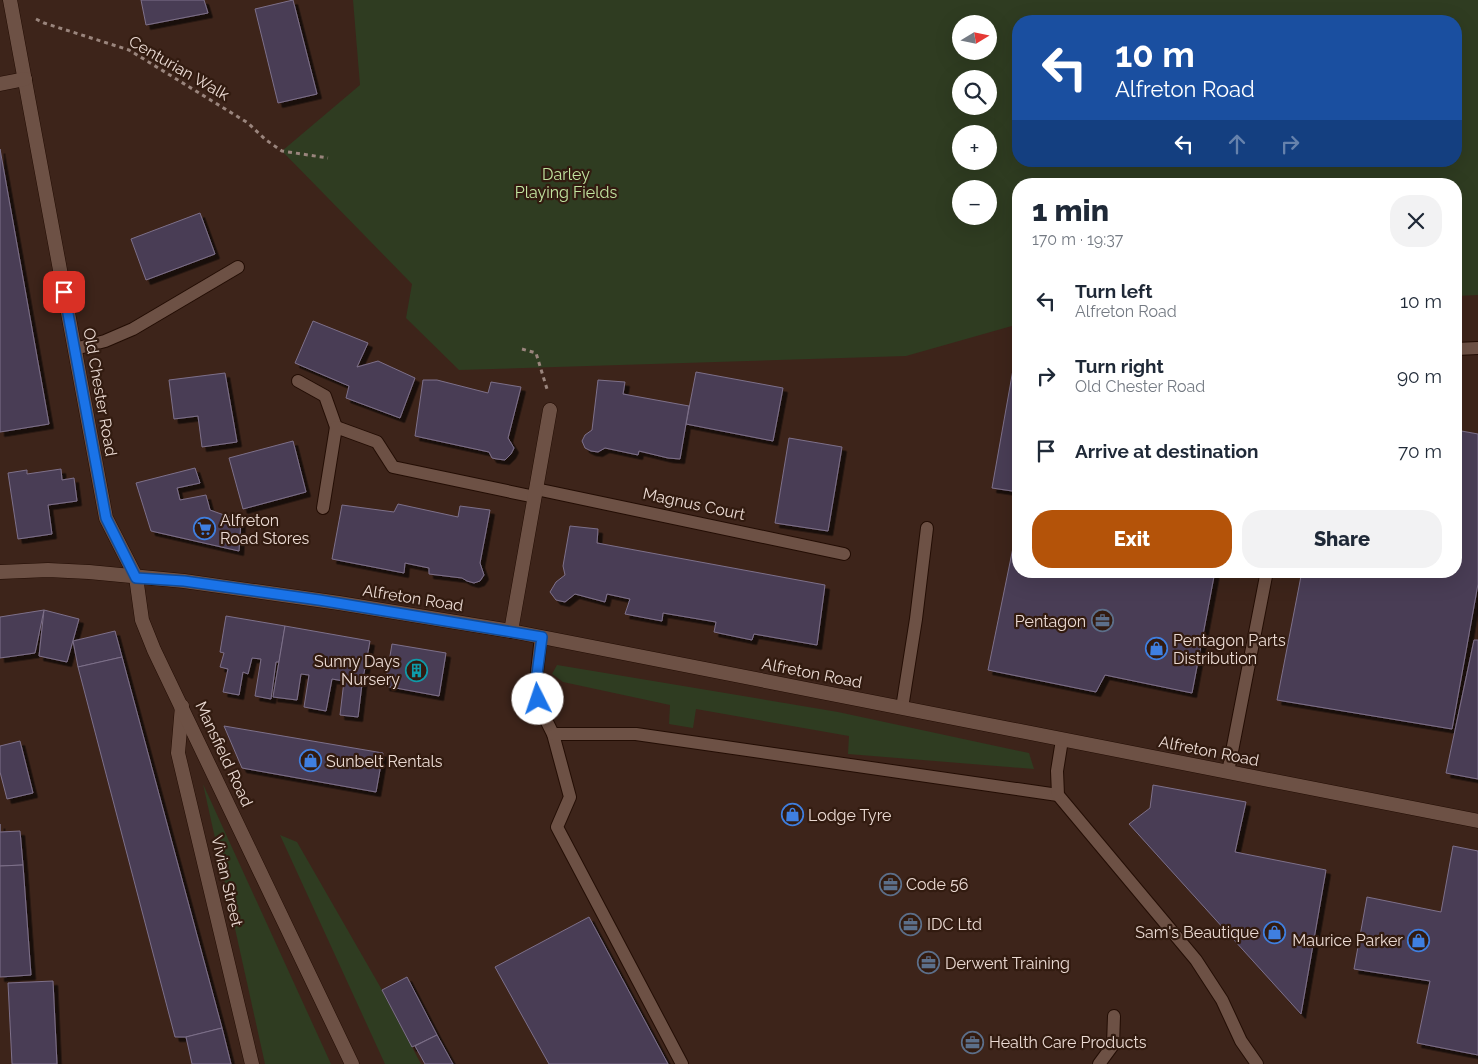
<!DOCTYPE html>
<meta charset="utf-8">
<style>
:root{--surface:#fff;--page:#f2f2f3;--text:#1f2937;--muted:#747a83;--accent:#b45309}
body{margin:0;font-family:Raleway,sans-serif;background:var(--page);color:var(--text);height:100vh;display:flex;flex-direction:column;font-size:19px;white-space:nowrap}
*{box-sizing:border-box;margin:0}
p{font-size:16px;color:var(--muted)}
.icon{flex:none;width:28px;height:28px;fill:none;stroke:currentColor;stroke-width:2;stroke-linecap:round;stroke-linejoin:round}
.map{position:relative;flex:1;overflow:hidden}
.drawer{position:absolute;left:1012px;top:178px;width:450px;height:400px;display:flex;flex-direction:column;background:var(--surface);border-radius:20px;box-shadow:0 5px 20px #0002}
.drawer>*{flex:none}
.guide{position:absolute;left:1012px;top:15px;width:450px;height:152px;border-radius:20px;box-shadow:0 5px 20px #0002;background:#1a4fa0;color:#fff;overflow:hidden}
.needle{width:32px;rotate:80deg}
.tools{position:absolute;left:952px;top:15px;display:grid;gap:10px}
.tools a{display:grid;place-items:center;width:45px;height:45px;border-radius:50%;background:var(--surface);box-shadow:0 5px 20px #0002;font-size:25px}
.pin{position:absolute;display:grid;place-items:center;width:42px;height:42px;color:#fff;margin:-21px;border-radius:10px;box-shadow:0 2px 8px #0006}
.me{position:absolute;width:55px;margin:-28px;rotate:356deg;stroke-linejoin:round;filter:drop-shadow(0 0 4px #0008)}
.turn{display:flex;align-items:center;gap:18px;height:105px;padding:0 20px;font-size:22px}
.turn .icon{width:65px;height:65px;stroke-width:2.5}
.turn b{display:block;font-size:35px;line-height:42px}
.lanes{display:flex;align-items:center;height:48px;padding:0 20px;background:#0003;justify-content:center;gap:25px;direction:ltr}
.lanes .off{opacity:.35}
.round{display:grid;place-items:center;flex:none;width:52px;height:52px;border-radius:20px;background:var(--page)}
.overview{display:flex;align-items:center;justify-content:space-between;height:85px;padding:0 20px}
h1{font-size:30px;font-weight:800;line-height:38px}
.cta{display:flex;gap:10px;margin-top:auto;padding:10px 20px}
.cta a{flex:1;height:58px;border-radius:20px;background:var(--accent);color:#fff;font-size:20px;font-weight:800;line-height:58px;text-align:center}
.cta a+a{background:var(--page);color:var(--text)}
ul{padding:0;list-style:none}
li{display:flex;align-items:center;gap:15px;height:75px;padding:0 20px}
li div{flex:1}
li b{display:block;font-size:19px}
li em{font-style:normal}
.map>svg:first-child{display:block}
</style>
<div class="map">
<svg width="1478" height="1064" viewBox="0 0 1478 1064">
<defs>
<filter id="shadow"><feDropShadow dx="4.5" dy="4.5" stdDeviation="0" flood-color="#0009"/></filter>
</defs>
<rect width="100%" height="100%" fill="#3d241a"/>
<g fill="#2f3c21" fill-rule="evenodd">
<path d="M 353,0 L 1478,0 L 1478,295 L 1456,296 L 1456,184 L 1019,184 L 1019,324 L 906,356 L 459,370 L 406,318 L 412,284 L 282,151 L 360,85 ZM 1019,21 L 1456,21 L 1456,161 L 1019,161 ZM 961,24 L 989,24 L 989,51 L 961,51 ZM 961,79 L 989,79 L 989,106 L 961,106 ZM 961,134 L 989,134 L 989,161 L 961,161 ZM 961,189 L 989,189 L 989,216 L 961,216 Z"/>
<path d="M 557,665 L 838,712 L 1029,753 L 1034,769 L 848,754 L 849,736 L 696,709 L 693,728 L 669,724 L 670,705 L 563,682 L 552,674 Z"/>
<path d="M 203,784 L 331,1064 L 265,1064 Z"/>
<path d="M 280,835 L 297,842 L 382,990 L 421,1064 L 385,1064 Z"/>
</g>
<g fill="#4a3e55" stroke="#7d708a" filter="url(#shadow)">
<path d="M 141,0 L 204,0 L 208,13 L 146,25 Z"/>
<path d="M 293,0 L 317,94 L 278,103 L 255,9 Z"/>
<path d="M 0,149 L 49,424 L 0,432 Z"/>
<path d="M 200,213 L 215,254 L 146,280 L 131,239 Z"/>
<path d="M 313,321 L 368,343 L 357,367 L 378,361 L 415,378 L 400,418 L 346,398 L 349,386 L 295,363 Z"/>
<path d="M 1014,364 L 1019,365 L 1019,492 L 992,488 Z"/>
<path d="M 696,372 L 783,388 L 773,441 L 686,424 Z"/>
<path d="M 225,373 L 237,442 L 202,447 L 198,416 L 174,419 L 169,380 Z"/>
<path d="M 423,380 L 437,380 L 488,393 L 491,382 L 521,387 L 508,438 L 514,448 L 511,454 L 505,460 L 497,459 L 492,458 L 489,452 L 415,436 Z"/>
<path d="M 598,380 L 625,382 L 623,394 L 689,406 L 680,459 L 668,458 L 639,451 L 638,455 L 605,448 L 598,452 L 591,451 L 585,448 L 582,441 L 585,435 L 592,430 Z"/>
<path d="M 1456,430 L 1478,434 L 1478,584 L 1452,729 L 1277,700 L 1302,571 L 1456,571 Z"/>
<path d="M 789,438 L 842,447 L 828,531 L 775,523 Z"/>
<path d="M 293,441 L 306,492 L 243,509 L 229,458 Z"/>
<path d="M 195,468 L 200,483 L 177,488 L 180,500 L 206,495 L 210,510 L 241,521 L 239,551 L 151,531 L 136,483 Z"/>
<path d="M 61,469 L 62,480 L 74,478 L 77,501 L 48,505 L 52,534 L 18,539 L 8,473 L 27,470 L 27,474 Z"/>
<path d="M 398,504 L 458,517 L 460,506 L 490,510 L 480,563 L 484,575 L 480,581 L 474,583 L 467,581 L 462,578 L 429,574 L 429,568 L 405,563 L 404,573 L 332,559 L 342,505 L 394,512 Z"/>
<path d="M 570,526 L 598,529 L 597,543 L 825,585 L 817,645 L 754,634 L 752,640 L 714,632 L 716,622 L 663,613 L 662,621 L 625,614 L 630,599 L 607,594 L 605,602 L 575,594 L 565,602 L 556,600 L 550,592 L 556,582 L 565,575 L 563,566 Z"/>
<path d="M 1016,533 L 1019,534 L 1019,571 L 1215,571 L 1192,693 L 1105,675 L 1096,692 L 988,670 Z"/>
<path d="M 44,610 L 79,619 L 67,662 L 39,656 Z"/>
<path d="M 44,610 L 35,653 L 0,658 L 0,617 Z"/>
<path d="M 226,616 L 285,626 L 279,662 L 276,662 L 271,699 L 255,696 L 261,659 L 252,658 L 248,674 L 243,672 L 239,695 L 223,692 L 228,669 L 220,667 L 224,653 L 220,652 Z"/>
<path d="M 285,626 L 370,641 L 362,684 L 358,717 L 340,715 L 344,681 L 332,679 L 326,711 L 304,707 L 309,675 L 301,674 L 297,700 L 273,697 Z"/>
<path d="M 115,631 L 122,657 L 78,667 L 73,641 Z"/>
<path d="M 1474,640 L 1478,640 L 1478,779 L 1446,773 Z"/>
<path d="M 392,644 L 446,653 L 439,696 L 385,686 Z"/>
<path d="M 122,657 L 222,1028 L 186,1037 L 175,1037 L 78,667 Z"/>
<path d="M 224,726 L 383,753 L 376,792 L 242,768 Z"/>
<path d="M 20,741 L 33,793 L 7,799 L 0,772 L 0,746 Z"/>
<path d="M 1153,785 L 1246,802 L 1235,852 L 1326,870 L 1301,1014 L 1129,824 L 1150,808 Z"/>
<path d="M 0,824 L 0,832 L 20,831 L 23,865 L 0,866 Z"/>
<path d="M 1453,846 L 1478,851 L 1478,1055 L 1417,1043 L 1430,981 L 1354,969 L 1367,897 L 1441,912 Z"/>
<path d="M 23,865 L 31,975 L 0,977 L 0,866 Z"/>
<path d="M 589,917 L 668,1064 L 549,1064 L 495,967 Z"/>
<path d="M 407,977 L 437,1035 L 412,1047 L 382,990 Z"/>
<path d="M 53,981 L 57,1064 L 12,1064 L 8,983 Z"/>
<path d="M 222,1028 L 231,1064 L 192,1064 L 186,1037 Z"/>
<path d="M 437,1035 L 453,1064 L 425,1064 L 415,1046 Z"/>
</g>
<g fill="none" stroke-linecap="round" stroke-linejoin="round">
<defs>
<g id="service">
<path d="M 75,349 L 105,341 L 133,329 L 238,267"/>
<path d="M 1456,349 L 1478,348"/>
<path d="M 298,381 L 325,396 L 336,427"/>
<path d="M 536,489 L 844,554"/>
<path d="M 323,508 L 336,427 L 377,442 L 393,467 L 535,497"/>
<path d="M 541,637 L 535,689 L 541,710 L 553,734 L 570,797 L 557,827 L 682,1064"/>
<path d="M 902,708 L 916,619 L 927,528"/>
<path d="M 553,734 L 636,734 L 1058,795"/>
<path d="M 1062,740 L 1057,771 L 1058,795 L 1196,960 L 1222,1000 L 1241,1041 L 1257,1064"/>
<path d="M 1228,772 L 1267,571"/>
<path d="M 1099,1064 L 1113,1045 L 1114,1016"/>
</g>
<g id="minor">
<path d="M 10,0 L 106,518 L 136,577"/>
<path d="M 0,84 L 25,79"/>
<path d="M 511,631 L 550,410"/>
<path d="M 182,706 L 178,753 L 252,1064"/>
</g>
<g id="tertiary">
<path d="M 0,572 L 48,570 L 89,572 L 184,581 L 339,603 L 511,631 L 1478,821"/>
<path d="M 136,577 L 142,620 L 154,650 L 352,1064"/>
</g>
</defs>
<use href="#service" stroke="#230d04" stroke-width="14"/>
<use href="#minor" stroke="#230d04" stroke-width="15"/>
<use href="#tertiary" stroke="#230d04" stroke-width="15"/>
<g stroke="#9a857d" stroke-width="3" stroke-dasharray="4 4" stroke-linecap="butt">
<path d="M 36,19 L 44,23 L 129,50 L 248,123 L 266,140 L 282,151 L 328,158"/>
<path d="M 522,349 L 536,353 L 547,389"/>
</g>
<use href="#service" stroke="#6d5145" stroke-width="12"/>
<use href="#minor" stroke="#6d5145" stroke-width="14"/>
<use href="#tertiary" stroke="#6d5145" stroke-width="14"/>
</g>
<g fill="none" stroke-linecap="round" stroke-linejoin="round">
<defs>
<path id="route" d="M 64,292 L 106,518 L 136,578 L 184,581 L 319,600 L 542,637 L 535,689 L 538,699"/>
</defs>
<use href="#route" stroke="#114b97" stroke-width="12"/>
<use href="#route" stroke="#1a73e8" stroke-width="9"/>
</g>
<defs>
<symbol id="supermarket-ring" viewBox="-11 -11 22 22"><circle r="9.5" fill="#321b10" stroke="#3f7fe0" stroke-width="1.5"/><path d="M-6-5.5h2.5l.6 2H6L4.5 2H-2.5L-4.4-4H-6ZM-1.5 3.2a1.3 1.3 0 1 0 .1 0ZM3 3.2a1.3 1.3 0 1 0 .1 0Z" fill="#3f7fe0"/></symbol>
<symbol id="office-ring" viewBox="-11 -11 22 22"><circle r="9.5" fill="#321b10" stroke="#5c6f8a" stroke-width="1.5"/><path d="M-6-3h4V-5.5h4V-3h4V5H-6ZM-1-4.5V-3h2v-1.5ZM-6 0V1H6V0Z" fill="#5c6f8a"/></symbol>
<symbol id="shop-ring" viewBox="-11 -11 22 22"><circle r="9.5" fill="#321b10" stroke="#3f7fe0" stroke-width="1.5"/><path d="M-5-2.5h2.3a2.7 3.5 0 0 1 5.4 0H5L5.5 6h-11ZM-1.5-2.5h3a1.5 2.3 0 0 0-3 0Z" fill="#3f7fe0"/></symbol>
<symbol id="building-ring" viewBox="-11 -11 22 22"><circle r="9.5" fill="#321b10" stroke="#0f9aa8" stroke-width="1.5"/><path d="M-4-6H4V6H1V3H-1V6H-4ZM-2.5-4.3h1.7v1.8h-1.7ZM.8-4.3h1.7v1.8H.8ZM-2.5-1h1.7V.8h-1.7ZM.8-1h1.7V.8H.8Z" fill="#0f9aa8"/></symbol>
</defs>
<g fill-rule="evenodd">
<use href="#supermarket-ring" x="192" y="516" width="25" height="25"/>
<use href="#office-ring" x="1090" y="608" width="25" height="25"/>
<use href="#shop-ring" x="1144" y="636" width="25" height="25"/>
<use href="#building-ring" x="404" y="658" width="25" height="25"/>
<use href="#shop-ring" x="298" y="748" width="25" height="25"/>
<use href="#shop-ring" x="780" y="802" width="25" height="25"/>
<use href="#office-ring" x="878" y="872" width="25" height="25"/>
<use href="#office-ring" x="898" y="912" width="25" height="25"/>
<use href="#shop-ring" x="1262" y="920" width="25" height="25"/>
<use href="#shop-ring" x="1406" y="928" width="25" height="25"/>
<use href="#office-ring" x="916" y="950" width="25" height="25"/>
<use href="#office-ring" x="960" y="1030" width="25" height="25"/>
</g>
<g text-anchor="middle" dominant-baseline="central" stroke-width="4.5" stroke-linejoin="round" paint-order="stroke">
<g font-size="16" fill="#ebdad3" stroke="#321b10">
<text transform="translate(179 68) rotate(30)">Centurian Walk</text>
<text transform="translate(100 392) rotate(80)">Old Chester Road</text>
<text transform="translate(694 504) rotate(12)">Magnus Court</text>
<text transform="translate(413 598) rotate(9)">Alfreton Road</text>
<text transform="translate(812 673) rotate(11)">Alfreton Road</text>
<text transform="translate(1209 751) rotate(11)">Alfreton Road</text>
<text transform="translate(224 754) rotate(65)">Mansfield Road</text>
<text transform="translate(227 881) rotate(77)">Vivian Street</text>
</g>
<g font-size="16" fill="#c2e4a0" stroke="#321b10">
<text x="566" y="174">Darley<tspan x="566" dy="18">Playing Fields</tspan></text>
</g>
<g font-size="16" fill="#ebdad3" stroke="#321b10" text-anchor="start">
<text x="220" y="520">Alfreton<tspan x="220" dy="18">Road Stores</tspan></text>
<text x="1086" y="621" text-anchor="end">Pentagon</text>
<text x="1173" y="640">Pentagon Parts<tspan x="1173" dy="18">Distribution</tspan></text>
<text x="400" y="661" text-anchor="end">Sunny Days<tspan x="400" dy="18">Nursery</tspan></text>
<text x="326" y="761">Sunbelt Rentals</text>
<text x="808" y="815">Lodge Tyre</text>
<text x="906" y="884">Code 56</text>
<text x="927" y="924">IDC Ltd</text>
<text x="1259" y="932" text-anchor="end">Sam's Beautique</text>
<text x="1403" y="940" text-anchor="end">Maurice Parker</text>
<text x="945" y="963">Derwent Training</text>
<text x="989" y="1042">Health Care Products</text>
</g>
</g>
</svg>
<div class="tools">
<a><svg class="needle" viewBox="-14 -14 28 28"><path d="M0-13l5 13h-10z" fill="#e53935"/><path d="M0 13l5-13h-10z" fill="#747a83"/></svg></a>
<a><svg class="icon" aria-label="search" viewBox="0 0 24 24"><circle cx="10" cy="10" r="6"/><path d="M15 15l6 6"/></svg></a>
<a>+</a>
<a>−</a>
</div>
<div class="pin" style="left:64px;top:292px;background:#d93025"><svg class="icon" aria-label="arrive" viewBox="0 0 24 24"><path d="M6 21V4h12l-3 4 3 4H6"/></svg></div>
<svg class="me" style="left:538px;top:699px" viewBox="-20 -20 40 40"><circle r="19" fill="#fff"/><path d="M0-13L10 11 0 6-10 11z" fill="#1a73e8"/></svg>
<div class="guide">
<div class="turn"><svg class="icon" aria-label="left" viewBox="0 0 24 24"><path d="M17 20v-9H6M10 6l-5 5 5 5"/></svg><div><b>10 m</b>Alfreton Road</div></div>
<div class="lanes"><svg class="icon" aria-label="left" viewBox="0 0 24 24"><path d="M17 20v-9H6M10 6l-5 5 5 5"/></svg><svg class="icon off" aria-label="ahead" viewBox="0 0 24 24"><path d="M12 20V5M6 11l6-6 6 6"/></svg><svg class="icon off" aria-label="right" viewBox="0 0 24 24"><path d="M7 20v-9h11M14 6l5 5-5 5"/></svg></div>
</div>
<section class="drawer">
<div class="overview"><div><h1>1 min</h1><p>170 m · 19:37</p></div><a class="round"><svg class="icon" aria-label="close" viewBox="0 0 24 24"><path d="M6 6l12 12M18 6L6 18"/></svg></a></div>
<ul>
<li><svg class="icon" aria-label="left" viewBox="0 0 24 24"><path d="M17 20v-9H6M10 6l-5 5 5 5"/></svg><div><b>Turn left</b><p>Alfreton Road</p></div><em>10 m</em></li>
<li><svg class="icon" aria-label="right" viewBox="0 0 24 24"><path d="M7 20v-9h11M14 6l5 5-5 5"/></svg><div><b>Turn right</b><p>Old Chester Road</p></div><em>90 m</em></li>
<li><svg class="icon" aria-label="arrive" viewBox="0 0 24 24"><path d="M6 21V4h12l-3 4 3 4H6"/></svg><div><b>Arrive at destination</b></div><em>70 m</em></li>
</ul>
<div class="cta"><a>Exit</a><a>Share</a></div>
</section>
</div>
